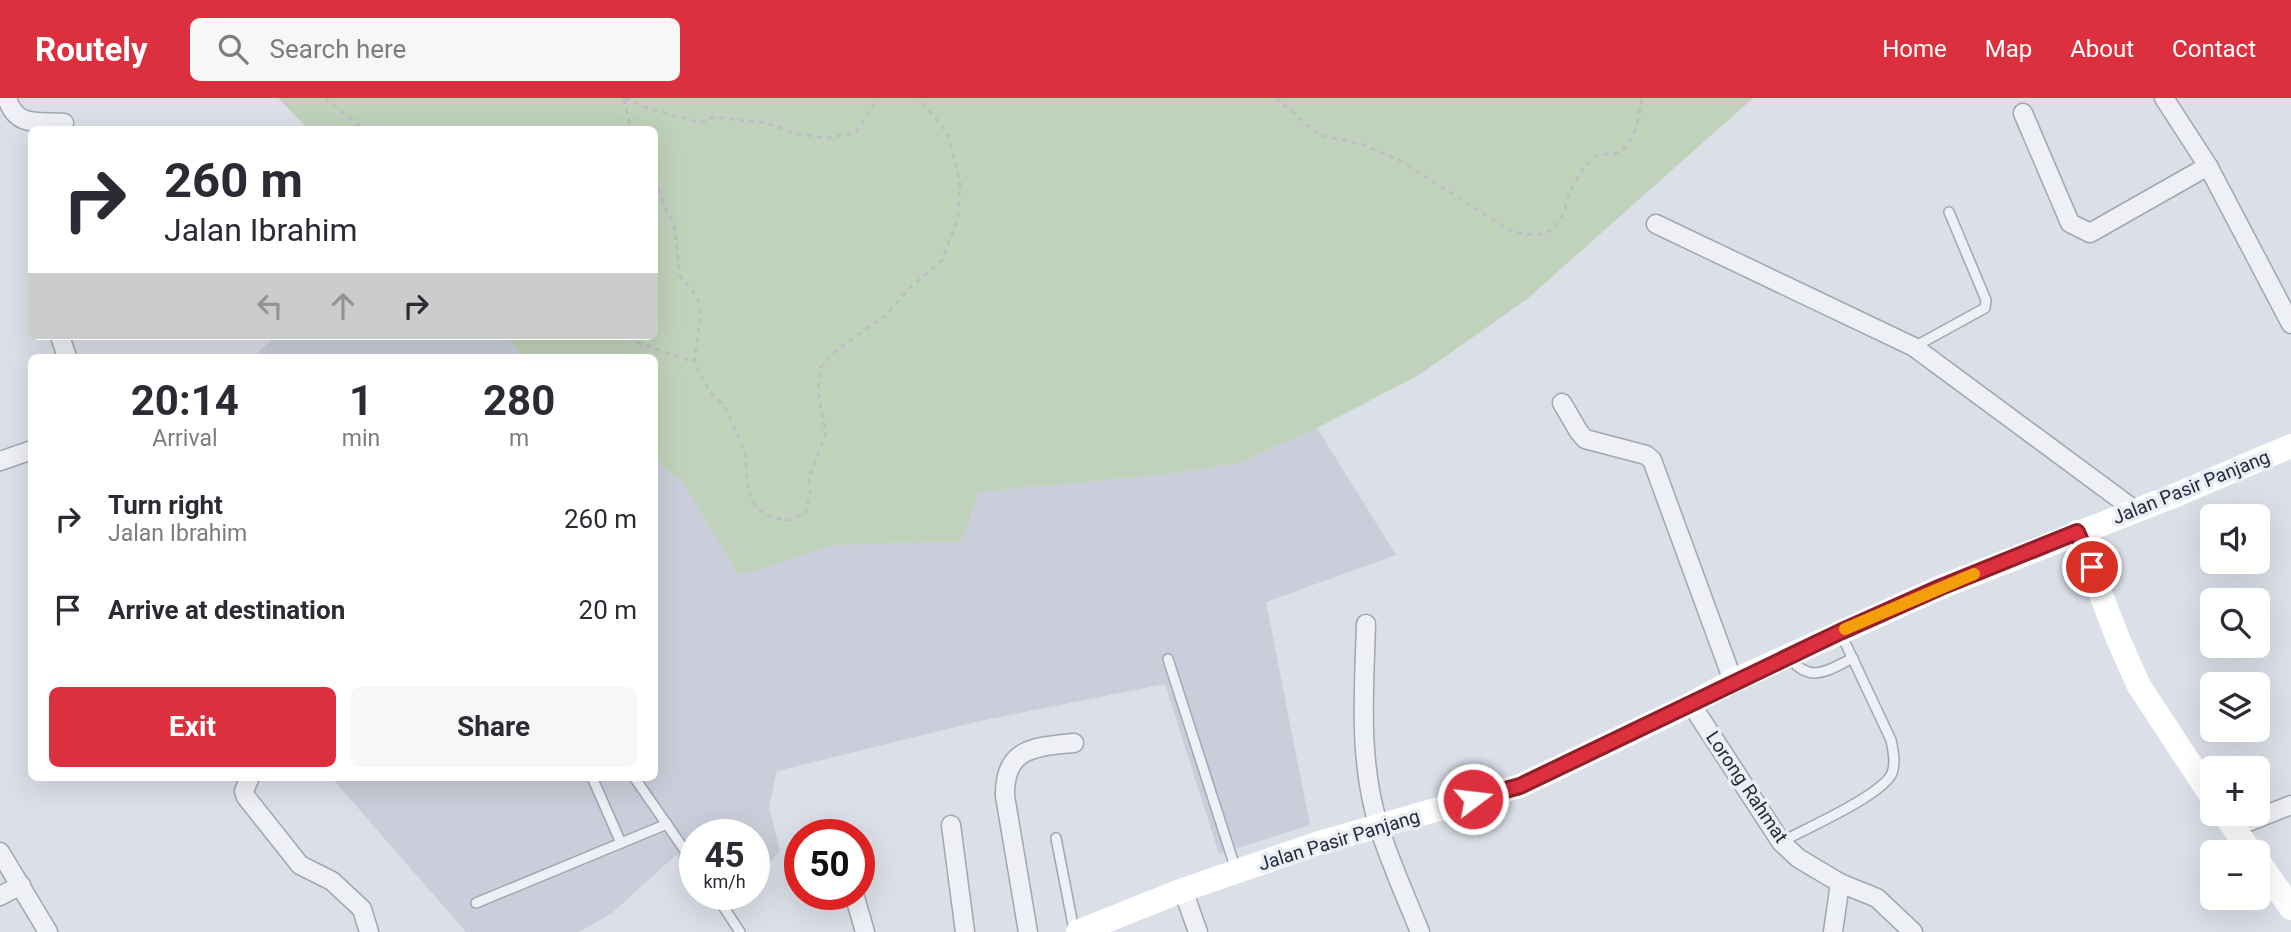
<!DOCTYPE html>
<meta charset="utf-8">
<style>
:root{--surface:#fff;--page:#f7f7f7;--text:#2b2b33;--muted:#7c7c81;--accent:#dd303f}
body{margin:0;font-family:Roboto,sans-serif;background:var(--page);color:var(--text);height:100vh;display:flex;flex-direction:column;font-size:26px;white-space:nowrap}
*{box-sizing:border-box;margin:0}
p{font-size:23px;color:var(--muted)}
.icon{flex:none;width:38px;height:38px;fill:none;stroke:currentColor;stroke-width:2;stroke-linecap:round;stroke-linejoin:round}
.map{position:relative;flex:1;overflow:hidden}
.side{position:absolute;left:28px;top:256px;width:630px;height:427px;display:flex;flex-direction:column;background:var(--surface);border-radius:10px;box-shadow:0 7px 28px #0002}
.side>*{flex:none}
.hud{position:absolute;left:28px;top:28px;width:630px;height:214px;border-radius:10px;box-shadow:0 7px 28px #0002;background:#fff;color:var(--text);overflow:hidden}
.tools{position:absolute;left:2200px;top:406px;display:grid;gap:14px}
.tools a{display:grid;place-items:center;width:70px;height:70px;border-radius:10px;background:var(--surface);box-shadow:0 7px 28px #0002;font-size:35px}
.speed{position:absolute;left:679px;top:721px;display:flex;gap:14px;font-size:35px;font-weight:700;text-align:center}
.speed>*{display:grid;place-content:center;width:91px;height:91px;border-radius:50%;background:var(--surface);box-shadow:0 7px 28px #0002;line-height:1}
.speed small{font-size:18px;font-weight:400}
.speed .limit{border:10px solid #d22;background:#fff;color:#111}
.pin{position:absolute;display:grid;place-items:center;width:60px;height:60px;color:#fff;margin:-30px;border:4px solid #fff;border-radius:50%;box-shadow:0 2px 7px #0007}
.me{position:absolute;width:77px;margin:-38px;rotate:75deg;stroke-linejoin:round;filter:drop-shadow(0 0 5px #0008)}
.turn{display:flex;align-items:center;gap:24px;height:147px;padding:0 21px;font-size:32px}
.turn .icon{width:91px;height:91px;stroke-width:2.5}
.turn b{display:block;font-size:49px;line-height:60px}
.lanes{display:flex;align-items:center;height:66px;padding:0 21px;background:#0003;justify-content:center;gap:35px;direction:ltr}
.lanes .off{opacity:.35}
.eta{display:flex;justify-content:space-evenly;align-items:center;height:119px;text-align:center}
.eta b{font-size:42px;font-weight:700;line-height:49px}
.action{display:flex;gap:14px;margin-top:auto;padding:14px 21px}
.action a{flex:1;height:80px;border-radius:10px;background:var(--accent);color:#fff;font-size:28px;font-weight:700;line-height:80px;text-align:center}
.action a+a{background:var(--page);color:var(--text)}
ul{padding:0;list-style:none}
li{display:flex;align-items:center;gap:21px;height:91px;padding:0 21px}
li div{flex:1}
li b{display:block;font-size:26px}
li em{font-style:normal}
header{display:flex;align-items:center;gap:42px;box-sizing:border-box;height:98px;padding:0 35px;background:var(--accent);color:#fff}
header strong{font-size:33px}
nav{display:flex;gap:38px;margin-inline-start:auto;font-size:24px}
.search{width:490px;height:63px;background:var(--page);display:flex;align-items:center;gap:18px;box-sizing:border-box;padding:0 24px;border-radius:10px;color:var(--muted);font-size:26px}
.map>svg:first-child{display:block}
</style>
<header>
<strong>Routely</strong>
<div class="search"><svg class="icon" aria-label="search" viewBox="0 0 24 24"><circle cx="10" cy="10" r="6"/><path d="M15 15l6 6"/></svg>Search here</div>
<nav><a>Home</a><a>Map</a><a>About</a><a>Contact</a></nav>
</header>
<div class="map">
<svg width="2291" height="834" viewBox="0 0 2291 834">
<rect width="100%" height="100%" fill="#dbdfe8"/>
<g fill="#c9ceda">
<path d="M 276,238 L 505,238 L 525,259 L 253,259 Z"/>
<path d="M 1317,330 L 1396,457 L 1266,504 L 1310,727 L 1219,756 L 1165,586 L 980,623 L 777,673 L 769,708 L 780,753 L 754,784 L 754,737 L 695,737 L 695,782 L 676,757 L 612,815 L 579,834 L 466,834 L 331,679 L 654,679 L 655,362 L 683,385 L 739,478 L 831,447 L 961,444 L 979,394 L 1168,376 L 1239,365 Z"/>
</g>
<path fill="#c0d2bb" d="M 278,0 L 1753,0 L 1527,201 L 1419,277 L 1317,330 L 1239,365 L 1168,376 L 979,394 L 961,444 L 831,447 L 739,478 L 683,385 L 655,362 L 654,259 L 525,259 L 505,238 L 654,238 L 654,32 L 308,31 Z"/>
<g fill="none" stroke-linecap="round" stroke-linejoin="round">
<defs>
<g id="lane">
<path d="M 1914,249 L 1985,210 L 1986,202 L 1949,114"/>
<path d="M 1168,561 L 1236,772"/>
<path d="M 1790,561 C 1812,586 1828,572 1853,560"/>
<path d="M 592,679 L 621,745"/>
<path d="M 634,679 L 695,767"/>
<path d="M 1056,740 L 1074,832"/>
<path d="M 1781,744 C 1805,731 1883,697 1892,675 C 1896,665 1893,652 1891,642 L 1841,536"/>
<path d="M 715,796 L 740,834"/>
<path d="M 476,805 L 667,726"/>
</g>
<g id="street">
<path d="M 7,0 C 16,30 37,23 64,25"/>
<path d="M 2164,0 L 2208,68 L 2291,226"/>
<path d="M 2023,15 L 2070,125 L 2090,135 L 2208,68"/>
<path d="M 1656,126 L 1914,249 L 2136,413"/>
<path d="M 60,238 L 67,259"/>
<path d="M 1562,305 L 1579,334 L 1585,341 L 1646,357 L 1652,362 L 1733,583"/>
<path d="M 0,363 L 32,352"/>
<path d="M 1366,526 C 1364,594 1358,663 1379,729 C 1390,764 1406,799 1420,834"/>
<path d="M 1691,606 L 1781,744 L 1798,760 L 1840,785 L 1877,800 L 1913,834"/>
<path d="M 250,679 L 244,693 L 246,699 L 300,767 L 332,783 L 362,811 L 369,834"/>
<path d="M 951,727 L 965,834"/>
<path d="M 2233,730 L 2291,707"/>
<path d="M 0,754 L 48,834"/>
<path d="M 1183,792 L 1198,834"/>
<path d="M 854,796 L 865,834"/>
<path d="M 0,798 L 21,787"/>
<path d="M 1028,834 L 1005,698 C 1004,649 1035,649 1074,645"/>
<path d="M 1833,834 L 1840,785"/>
</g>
</defs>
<use href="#lane" stroke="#a0a6b2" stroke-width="12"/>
<use href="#street" stroke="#a0a6b2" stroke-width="21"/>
<g stroke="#b9bdc6" stroke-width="2.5" stroke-dasharray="5 5" stroke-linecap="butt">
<path d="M 325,0 L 364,32"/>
<path d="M 625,0 L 644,9 L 701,25 L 712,19 L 767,25 L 795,36 L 827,40 L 856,35 L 878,0"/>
<path d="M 1276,0 L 1319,37 L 1364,47 L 1401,63 L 1509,132 C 1522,135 1534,140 1547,134 C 1565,126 1565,102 1573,88 C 1579,78 1587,63 1597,58 C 1604,55 1612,57 1619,54 C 1636,43 1639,18 1642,0"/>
<path d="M 624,1 L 631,32"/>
<path d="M 654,81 L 675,131 L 680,178 L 697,199 L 701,214 L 694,265 L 711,295 L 724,307 L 745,354 L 748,392 L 757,410 L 772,420 L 792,422 L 806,414 L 810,395 L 809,379 L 826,336 L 818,293 L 820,270 L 835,253 L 885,218 L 911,189 L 942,162 L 958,120 L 960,84 L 947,34 L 918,0"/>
<path d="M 629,238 L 634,243 L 693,264"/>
</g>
<use href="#lane" stroke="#eef0f5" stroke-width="9"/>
<use href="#street" stroke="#eef0f5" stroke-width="18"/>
<g stroke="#fff" stroke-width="24">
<path d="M 2077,434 L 2118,541 L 2139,588 L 2212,699"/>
<path d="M 2224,716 L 2251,754"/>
<path d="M 2258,763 L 2291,810"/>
<path d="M 1078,834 L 1183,792 L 1319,745 L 1520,688 L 1691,606 L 1733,583 L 1941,489 L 2176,397 L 2291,348"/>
</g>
</g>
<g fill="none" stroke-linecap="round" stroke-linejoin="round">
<defs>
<path id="route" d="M 1473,701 L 1520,688 L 1840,534 L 1941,489 L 2077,434 L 2092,469"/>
</defs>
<use href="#route" stroke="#901f29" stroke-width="18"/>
<use href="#route" stroke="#dd303f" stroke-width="12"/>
<path stroke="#f59e0b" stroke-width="12" d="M 1845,531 L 1974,476"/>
</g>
<g text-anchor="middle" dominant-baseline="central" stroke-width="7" stroke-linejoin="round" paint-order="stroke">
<g font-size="19" fill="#242c3f" stroke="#eaeef5">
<text transform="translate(2191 389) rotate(-22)">Jalan Pasir Panjang</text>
<text transform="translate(1747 689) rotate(56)">Lorong Rahmat</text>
<text transform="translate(1339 742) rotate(-17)">Jalan Pasir Panjang</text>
</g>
</g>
</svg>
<div class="tools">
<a><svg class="icon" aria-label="sound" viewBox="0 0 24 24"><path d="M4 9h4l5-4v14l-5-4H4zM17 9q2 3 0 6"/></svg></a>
<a><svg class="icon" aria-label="search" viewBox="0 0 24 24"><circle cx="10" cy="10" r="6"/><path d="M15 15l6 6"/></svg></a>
<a><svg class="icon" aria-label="layers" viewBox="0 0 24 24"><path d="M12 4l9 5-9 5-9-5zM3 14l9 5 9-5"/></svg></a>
<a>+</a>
<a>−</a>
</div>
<div class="speed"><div>45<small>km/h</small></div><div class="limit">50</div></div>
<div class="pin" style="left:2092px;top:469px;background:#d93025"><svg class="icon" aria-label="arrive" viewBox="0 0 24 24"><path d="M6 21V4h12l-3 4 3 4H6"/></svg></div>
<svg class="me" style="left:1473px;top:701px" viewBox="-20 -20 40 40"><circle r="17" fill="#dd303f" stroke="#fff" stroke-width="3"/><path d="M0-11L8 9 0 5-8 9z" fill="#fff"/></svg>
<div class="hud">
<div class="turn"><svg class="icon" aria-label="right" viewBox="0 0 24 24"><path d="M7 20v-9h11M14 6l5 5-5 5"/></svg><div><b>260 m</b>Jalan Ibrahim</div></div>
<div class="lanes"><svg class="icon off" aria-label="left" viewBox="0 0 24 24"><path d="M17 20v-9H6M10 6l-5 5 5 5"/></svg><svg class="icon off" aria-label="ahead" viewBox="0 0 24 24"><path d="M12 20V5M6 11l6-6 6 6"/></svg><svg class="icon" aria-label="right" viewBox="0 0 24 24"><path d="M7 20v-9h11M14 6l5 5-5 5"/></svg></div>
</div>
<section class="side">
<div class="eta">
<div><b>20:14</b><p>Arrival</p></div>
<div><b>1</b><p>min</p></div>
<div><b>280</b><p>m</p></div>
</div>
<ul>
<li><svg class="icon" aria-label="right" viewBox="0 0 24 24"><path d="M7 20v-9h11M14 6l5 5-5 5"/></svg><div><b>Turn right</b><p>Jalan Ibrahim</p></div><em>260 m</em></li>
<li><svg class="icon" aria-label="arrive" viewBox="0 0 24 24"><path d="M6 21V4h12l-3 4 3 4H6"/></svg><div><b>Arrive at destination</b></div><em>20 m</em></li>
</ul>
<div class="action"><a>Exit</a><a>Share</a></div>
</section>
</div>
